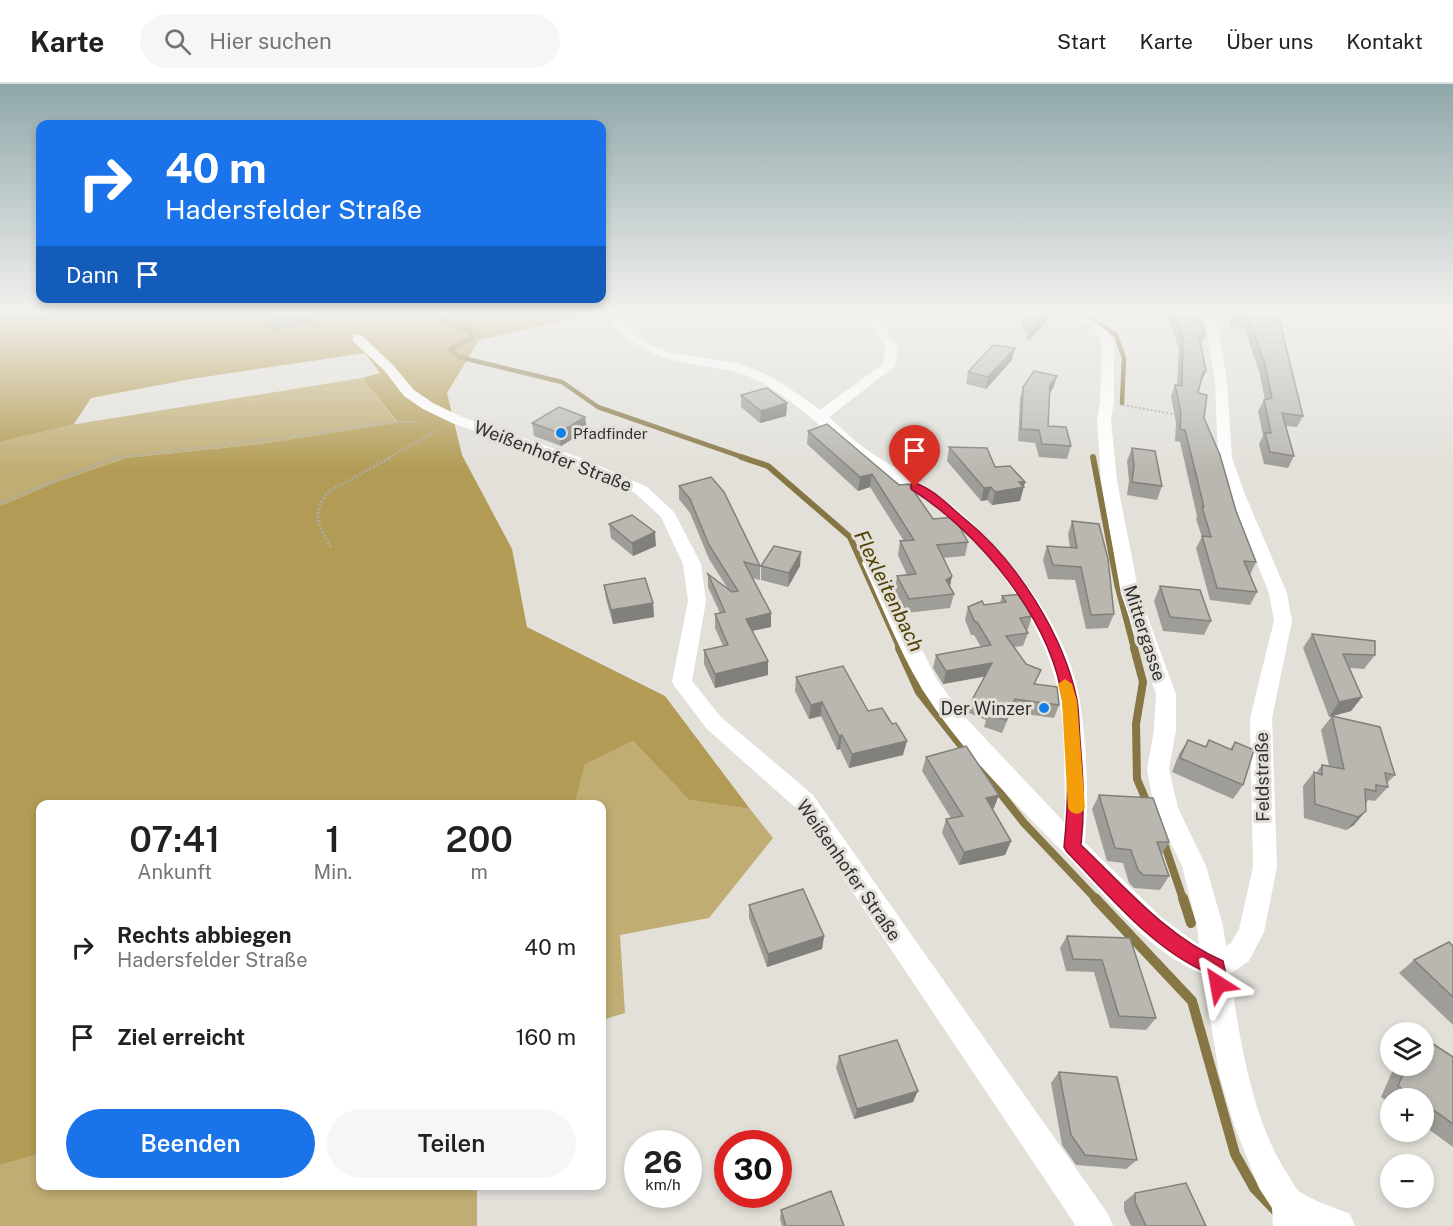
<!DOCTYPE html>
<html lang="de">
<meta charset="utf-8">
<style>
:root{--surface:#fff;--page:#f6f6f6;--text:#202124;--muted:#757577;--line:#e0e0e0;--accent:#1a73e8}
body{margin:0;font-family:"Public Sans",sans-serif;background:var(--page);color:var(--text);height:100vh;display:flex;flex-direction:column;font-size:22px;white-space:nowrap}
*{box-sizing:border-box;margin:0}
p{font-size:20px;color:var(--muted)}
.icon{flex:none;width:33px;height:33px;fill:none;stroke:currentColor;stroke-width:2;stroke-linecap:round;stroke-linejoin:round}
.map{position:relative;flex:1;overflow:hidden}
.details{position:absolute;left:36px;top:716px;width:570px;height:390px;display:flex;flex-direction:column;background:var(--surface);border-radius:12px;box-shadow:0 3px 9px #0003}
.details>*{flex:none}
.banner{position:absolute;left:36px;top:36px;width:570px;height:183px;border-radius:12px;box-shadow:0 3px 9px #0003;background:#1a73e8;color:#fff;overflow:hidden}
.tools{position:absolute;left:1380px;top:938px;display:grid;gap:12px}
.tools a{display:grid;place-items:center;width:54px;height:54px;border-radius:50%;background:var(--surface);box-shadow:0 3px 9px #0003;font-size:30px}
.speed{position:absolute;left:624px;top:1046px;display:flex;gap:12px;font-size:30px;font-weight:700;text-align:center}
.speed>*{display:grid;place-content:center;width:78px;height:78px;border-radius:50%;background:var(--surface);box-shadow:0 3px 9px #0003;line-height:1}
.speed small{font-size:15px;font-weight:400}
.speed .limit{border:9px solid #d22;background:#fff;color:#111}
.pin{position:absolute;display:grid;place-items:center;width:51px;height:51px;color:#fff;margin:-62px -26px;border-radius:50% 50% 50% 0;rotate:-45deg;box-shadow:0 0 6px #0007}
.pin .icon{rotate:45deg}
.me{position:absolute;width:66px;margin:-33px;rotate:326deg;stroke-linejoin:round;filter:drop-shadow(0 0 4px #0008)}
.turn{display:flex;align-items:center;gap:21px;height:126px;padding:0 30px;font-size:27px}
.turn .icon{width:78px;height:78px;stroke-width:2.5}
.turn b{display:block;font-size:42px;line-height:51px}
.then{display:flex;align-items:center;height:57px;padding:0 30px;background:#0003;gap:12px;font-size:22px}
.eta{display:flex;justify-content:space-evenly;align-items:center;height:102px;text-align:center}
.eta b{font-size:36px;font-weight:600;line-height:42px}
.action{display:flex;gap:12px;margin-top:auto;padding:12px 30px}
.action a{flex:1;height:69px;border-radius:36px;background:var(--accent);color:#fff;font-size:24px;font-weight:600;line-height:69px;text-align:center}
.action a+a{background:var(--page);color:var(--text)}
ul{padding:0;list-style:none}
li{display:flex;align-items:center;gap:18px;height:90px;padding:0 30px}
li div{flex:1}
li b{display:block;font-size:22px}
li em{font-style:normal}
header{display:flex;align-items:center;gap:36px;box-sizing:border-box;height:84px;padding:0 30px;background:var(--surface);border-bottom:2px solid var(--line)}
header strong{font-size:28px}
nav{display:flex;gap:33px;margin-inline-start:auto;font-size:21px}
.search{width:420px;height:54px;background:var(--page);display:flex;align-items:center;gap:15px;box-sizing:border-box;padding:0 21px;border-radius:33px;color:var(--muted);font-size:22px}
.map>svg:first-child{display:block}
</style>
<header>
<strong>Karte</strong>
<div class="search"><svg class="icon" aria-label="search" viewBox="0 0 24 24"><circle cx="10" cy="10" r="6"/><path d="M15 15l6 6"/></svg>Hier suchen</div>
<nav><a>Start</a><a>Karte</a><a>Über uns</a><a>Kontakt</a></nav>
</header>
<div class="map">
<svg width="1453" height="1142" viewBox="0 0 1453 1142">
<rect width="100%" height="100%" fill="#e2e0d9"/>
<g fill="#c0ad73">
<path d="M 362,294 L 398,340 L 261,360 L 126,374 L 54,399 L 0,422 L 0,358 L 64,342 Z"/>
<path d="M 633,657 L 689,716 L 750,725 L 773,754 L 709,834 L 620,851 L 625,929 L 602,936 L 602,720 L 575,720 L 585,679 Z"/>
<path d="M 40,1070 L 40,1101 L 477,1101 L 477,1142 L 0,1142 L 0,1081 Z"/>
</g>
<path fill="#b29b54" d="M 0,227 L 595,229 L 479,256 L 447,309 L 462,371 L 512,465 L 527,543 L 665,612 L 750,725 L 689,716 L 633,657 L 585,680 L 575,720 L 40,720 L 40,1070 L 0,1081 L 0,422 L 54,399 L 126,374 L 261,360 L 398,339 L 362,294 L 380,289 L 365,269 L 191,295 L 91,314 L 74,340 L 0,358 Z"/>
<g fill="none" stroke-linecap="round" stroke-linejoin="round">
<g stroke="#867643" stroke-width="4.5">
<path d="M 452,227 L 442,236 L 470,246 L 471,255 L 450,265 L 459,273 L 562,298 L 598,323 L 745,374"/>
<path d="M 1079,227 L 1116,251 L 1124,274 L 1122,319"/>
</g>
<g stroke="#867643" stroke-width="6">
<path d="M 741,373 L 768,382 L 850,453 L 900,565"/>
<path d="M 1093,373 L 1117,500 L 1134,565"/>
</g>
<g stroke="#867643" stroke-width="8">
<path d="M 899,564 L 919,608 L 967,669"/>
<path d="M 1134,564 L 1143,598 L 1136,640 L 1137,695 L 1148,721"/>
<path d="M 982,686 L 1024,739 L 1096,815"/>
<path d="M 1163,756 L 1183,815"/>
</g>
<g stroke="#867643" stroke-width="10">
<path d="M 1095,814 L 1192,917 L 1235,1070 L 1254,1104 L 1290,1142"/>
<path d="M 1183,814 L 1191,839"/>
</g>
<g stroke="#acaaa5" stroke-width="2" stroke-dasharray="2 2" stroke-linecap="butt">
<path d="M 331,227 L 347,244"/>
<path d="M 1123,321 L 1178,331"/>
<path d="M 113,374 L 319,349 L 389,338 L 423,338"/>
<path d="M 388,374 L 440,345"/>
</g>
<g stroke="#acaaa5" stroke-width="3" stroke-dasharray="2 2" stroke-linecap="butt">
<path d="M 0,419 L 116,373"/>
<path d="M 331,463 C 318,441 311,431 328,408 L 391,373"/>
</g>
<g fill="#fff" fill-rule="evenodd">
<path d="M 600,227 L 612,227 C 622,237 631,248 642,256 C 673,276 711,271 745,282 C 773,291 797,309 820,326 L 883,280 L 886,263 L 860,227 L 871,227 L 898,263 L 895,282 L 829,333 C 841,344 853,356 867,366 C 890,382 917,394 940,412 C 1000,457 1069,541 1080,618 C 1087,664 1089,713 1085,759 L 1162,834 L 1199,861 L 1197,842 L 1182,782 L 1154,724 L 1147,685 L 1154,646 L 1156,610 L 1121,510 L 1101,397 L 1097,336 L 1100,318 L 1102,262 L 1098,250 L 1091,244 L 1062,227 L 1076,227 L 1099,240 L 1109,249 L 1114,262 L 1114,318 L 1111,336 L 1117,397 L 1139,510 L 1176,610 L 1176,646 L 1169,685 L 1178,724 L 1206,782 L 1223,842 L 1226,862 L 1231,859 L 1239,845 L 1253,783 L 1250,634 L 1274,537 L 1269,509 L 1228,408 L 1218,374 L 1215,297 L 1204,227 L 1216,227 L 1227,297 L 1232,374 L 1244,408 L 1287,509 L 1292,537 L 1272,634 L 1277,783 L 1264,848 L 1249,877 L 1230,890 C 1239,951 1253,1042 1289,1092 C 1292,1097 1295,1104 1299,1107 C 1310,1116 1336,1124 1350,1130 L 1355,1142 L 1273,1142 L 1272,1124 L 1259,1104 L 1233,1038 L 1219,990 L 1203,890 C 1150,869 1111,818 1073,778 C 1020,724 961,668 921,603 C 898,565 881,519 862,479 L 865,475 L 877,475 L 937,596 L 963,631 L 1064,738 L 1065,721 C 1064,687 1065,650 1060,617 C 1047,540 989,461 927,417 C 904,400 877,388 854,370 C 821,344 792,313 753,294 C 732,285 709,283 687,279 C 649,273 624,256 600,227 Z"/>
<path d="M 357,250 L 361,251 L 392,280 L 414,306 L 433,319 L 462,333 L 584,375 L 647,403 L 674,428 L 701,480 L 706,517 L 692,597 L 721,633 L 813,711 L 1108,1130 L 1113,1142 L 1076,1142 L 797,725 L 707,645 L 675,603 L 672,598 L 688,517 L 683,480 L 661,433 L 635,409 L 574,381 L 452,339 L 423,325 L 404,312 L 384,286 L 353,257 L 353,251 Z"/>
</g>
</g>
<g fill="#9f9d97">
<path d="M 1017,227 L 1049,227 L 1047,237 L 1028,257 Z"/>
<path d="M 1157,227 L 1197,227 L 1205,252 L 1201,261 L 1206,287 L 1201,298 L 1200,299 L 1198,309 L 1204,334 L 1236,427 L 1256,478 L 1250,491 L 1257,508 L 1250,521 L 1210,516 L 1196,464 L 1202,453 L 1196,435 L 1197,432 L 1180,358 L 1175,357 L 1176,339 L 1171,312 L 1175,301 L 1177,301 L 1179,265 L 1167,231 L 1156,230 Z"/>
<path d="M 1229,227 L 1277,227 L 1303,332 L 1297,343 L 1286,342 L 1294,372 L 1288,384 L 1264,380 L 1259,360 L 1263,352 L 1258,327 L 1264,316 L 1265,316 L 1260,291 L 1245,245 L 1230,243 Z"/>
<path d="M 1015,264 L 1012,276 L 986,305 L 966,300 L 968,288 Z"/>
<path d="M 1057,292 L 1053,304 L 1050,309 L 1048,342 L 1071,362 L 1067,375 L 1039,373 L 1035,359 L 1018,357 L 1020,315 L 1023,303 Z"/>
<path d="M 741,311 L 787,319 L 786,332 L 760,339 L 741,323 Z"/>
<path d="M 585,333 L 587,346 L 561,362 L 534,352 L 532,339 Z"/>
<path d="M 827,340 L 933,435 L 968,458 L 965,472 L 943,474 L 952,492 L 950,503 L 954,510 L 950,524 L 906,529 L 895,506 L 897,492 L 907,491 L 898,471 L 900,457 L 904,457 L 870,403 L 858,407 L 807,360 L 808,347 Z"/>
<path d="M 949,363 L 1025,398 L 1020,417 L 992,421 L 987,416 L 981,417 L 947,377 Z"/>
<path d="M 1132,364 L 1162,402 L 1157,416 L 1127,411 L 1129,396 L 1127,377 Z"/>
<path d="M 679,402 L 760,482 L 760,496 L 752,494 L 771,543 L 752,547 L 768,591 L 715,604 L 704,580 L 704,566 L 723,562 L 715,544 L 715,530 L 720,529 L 708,503 L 708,490 L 728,505 L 709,475 L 690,429 L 679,415 Z"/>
<path d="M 1072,437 L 1114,530 L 1108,544 L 1086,545 L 1075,496 L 1048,495 L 1043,476 L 1047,462 L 1070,464 L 1068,450 Z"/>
<path d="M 609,440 L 656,462 L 633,472 L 611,454 Z"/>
<path d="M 761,482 L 800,482 L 788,503 L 761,496 Z"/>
<path d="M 604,501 L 653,519 L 654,533 L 613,540 L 606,515 Z"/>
<path d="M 1160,502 L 1211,537 L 1204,551 L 1163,547 L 1154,517 Z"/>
<path d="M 1002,512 L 1032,532 L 1028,545 L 1026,546 L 1028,549 L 1023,562 L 1014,563 L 1036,600 L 1059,621 L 1054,634 L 1011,628 L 1002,649 L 984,643 L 986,636 L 969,629 L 972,616 L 985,592 L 943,600 L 933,584 L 936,571 L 981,563 L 974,551 L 971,551 L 965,536 L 968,523 L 1000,519 Z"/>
<path d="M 1312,550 L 1375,571 L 1364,585 L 1350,584 L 1362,613 L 1351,627 L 1329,633 L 1303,564 Z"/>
<path d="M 796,593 L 868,627 L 903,671 L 849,684 L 840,665 L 837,666 L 821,632 L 809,635 L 795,607 Z"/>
<path d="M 1332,632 L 1395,691 L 1387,699 L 1388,703 L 1375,717 L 1368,716 L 1354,741 L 1346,746 L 1304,734 L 1303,702 L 1314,688 L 1316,689 L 1322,681 L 1329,682 L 1321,646 Z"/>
<path d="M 1188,656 L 1205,663 L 1209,656 L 1230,665 L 1235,658 L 1243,701 L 1233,715 L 1172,688 L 1179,670 Z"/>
<path d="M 926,673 L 994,724 L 992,725 L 1011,757 L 1005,771 L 959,781 L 942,749 L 946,735 L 951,734 L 922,687 Z"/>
<path d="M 1099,711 L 1169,758 L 1162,770 L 1169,792 L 1160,806 L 1134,804 L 1129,799 L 1123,779 L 1107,777 L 1092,725 Z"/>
<path d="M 749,821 L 824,852 L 822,865 L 767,883 L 749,834 Z"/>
<path d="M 1067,852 L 1130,854 L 1156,934 L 1146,946 L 1110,944 L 1094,888 L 1066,887 L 1060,864 Z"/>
<path d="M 1453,862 L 1453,941 L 1399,889 L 1414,876 Z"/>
<path d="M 839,972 L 913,1018 L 854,1035 L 836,984 Z"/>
<path d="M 1453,973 L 1453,1063 L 1424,1042 L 1424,1014 L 1390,1014 L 1390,1019 L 1381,1013 L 1395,981 L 1424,981 Z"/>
<path d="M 1059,988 L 1137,1076 L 1126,1085 L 1076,1081 L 1062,1061 L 1051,999 Z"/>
<path d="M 1135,1109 L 1206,1142 L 1131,1142 L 1124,1127 L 1124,1118 Z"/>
<path d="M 781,1126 L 844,1142 L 782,1142 L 780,1135 Z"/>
</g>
<g fill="#82807b">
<path d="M 275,227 L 312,227 L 315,238 L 272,246 L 265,229 Z"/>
<path d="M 1048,227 L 1049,227 L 1047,237 L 1028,257 L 1031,246 Z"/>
<path d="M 1015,264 L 1012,276 L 986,305 L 988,293 Z"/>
<path d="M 1206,287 L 1201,298 L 1198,299 L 1203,288 Z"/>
<path d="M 1057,292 L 1053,304 L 1047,313 L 1050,301 Z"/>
<path d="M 787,319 L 786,332 L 760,339 L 761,327 Z"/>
<path d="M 585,333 L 587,346 L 561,362 L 559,349 Z"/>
<path d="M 872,390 L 870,403 L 858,407 L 860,393 Z"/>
<path d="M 1019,398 L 1025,398 L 1020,417 L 992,421 L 995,408 Z"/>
<path d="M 991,403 L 987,416 L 981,417 L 984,404 Z"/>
<path d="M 655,448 L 656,462 L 633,472 L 632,459 Z"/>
<path d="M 801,468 L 800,482 L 788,503 L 789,489 Z"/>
<path d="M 952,492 L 949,506 L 946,496 Z"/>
<path d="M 653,519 L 654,533 L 613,540 L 611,526 Z"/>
<path d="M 771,529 L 771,543 L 746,548 L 746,535 Z"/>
<path d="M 768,577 L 768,591 L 715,604 L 715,590 Z"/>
<path d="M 992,579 L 988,592 L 943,600 L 946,587 Z"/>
<path d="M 1362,613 L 1351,627 L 1329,633 L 1339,618 Z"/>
<path d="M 822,618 L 821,632 L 809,635 L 811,621 Z"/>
<path d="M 842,651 L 840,665 L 837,666 L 839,652 Z"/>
<path d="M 907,657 L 903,671 L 849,684 L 852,670 Z"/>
<path d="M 999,711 L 994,724 L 981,728 L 986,714 Z"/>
<path d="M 1366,727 L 1354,741 L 1346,746 L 1358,733 Z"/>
<path d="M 1011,757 L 1005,771 L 959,781 L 964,768 Z"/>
<path d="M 824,852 L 822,865 L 767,883 L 768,870 Z"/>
<path d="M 918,1007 L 913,1018 L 854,1035 L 857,1025 Z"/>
</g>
<g fill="#b9b7b0" stroke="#82807b" stroke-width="1.5">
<path d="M 1024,227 L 1048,227 L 1031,246 Z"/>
<path d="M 1173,227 L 1197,227 L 1205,252 L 1199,252 L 1206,287 L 1203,288 L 1198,309 L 1207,311 L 1204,334 L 1220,371 L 1236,427 L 1256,478 L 1244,477 L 1257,508 L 1217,504 L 1202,452 L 1211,453 L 1202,423 L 1204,423 L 1185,346 L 1180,345 L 1181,328 L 1175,301 L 1182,302 L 1183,254 Z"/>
<path d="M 1234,227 L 1277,227 L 1303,332 L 1282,329 L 1294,372 L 1270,368 L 1265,349 L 1271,349 L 1264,316 L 1272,314 L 1265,280 L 1249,235 L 1234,233 Z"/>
<path d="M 993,261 L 1015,264 L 988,293 L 968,288 Z"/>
<path d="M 1034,287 L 1057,292 L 1050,301 L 1048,342 L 1066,343 L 1071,362 L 1042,360 L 1039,346 L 1021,345 L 1023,303 Z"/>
<path d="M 767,304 L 787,319 L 761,327 L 741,311 Z"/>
<path d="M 559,323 L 585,333 L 559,349 L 532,339 Z"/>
<path d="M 827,340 L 899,401 L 909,400 L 933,435 L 954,433 L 968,458 L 937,461 L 952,492 L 946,496 L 954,510 L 909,515 L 897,492 L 916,490 L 900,457 L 914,456 L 872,390 L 860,393 L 808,347 Z"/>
<path d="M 949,363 L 987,364 L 995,383 L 1010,382 L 1025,398 L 1019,398 L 1024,403 L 995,408 L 991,403 L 984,404 Z"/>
<path d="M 1132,364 L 1155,367 L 1162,402 L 1132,398 L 1134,382 Z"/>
<path d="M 711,393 L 724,408 L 760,482 L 744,478 L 771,529 L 746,535 L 768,577 L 715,590 L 704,566 L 728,561 L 715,530 L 725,528 L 708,490 L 732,508 L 738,507 L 709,461 L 690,415 L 679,402 Z"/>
<path d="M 632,431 L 655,448 L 632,459 L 609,440 Z"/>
<path d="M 1072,437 L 1099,440 L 1108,475 L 1114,530 L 1091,531 L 1081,483 L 1053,481 L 1047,462 L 1077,464 Z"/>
<path d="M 774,462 L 801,468 L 789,489 L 761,482 Z"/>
<path d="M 645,494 L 653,519 L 611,526 L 604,501 Z"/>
<path d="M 1160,502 L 1200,506 L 1211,537 L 1170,533 Z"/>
<path d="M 1025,510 L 1032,523 L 1032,532 L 1020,534 L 1028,549 L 1006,552 L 1026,580 L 1041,586 L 1034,600 L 1057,603 L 1059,621 L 1015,615 L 1006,636 L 988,630 L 991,623 L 972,616 L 992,579 L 946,587 L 936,571 L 991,561 L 977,538 L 975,538 L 968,523 L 982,517 L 984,521 L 1006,518 L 1002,512 Z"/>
<path d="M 1312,550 L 1375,557 L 1375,571 L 1343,570 L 1362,613 L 1339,618 Z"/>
<path d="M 843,582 L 868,627 L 882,624 L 892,640 L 896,639 L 907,657 L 852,670 L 842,651 L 839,652 L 822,618 L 811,621 L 796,593 Z"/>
<path d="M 1332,632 L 1380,643 L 1395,691 L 1385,689 L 1388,703 L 1376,701 L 1376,707 L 1365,705 L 1366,727 L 1358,733 L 1315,720 L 1314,688 L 1322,691 L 1322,681 L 1344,685 Z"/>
<path d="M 1188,656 L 1206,663 L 1209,656 L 1232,666 L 1235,658 L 1254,666 L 1243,701 L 1180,674 Z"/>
<path d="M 966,662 L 999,711 L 986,714 L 1011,757 L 964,768 L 946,735 L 963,732 L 926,673 Z"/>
<path d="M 1099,711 L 1153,714 L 1169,758 L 1157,758 L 1169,792 L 1143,791 L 1138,786 L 1131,766 L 1115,764 Z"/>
<path d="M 803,805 L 824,852 L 768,870 L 749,821 Z"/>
<path d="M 1067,852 L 1130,854 L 1156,934 L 1119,932 L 1102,876 L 1073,875 Z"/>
<path d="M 1449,858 L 1453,862 L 1453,913 L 1414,876 Z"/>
<path d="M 1424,954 L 1453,973 L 1453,1040 L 1424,1019 L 1424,1014 L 1416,1014 L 1398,1002 L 1407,981 L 1424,981 Z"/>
<path d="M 897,956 L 918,1007 L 857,1025 L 839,972 Z"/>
<path d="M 1059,988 L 1117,993 L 1137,1076 L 1085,1071 L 1071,1051 Z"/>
<path d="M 1186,1099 L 1206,1142 L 1146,1142 L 1135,1118 L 1135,1109 Z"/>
<path d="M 831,1107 L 844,1142 L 786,1142 L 781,1126 Z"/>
</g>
<linearGradient id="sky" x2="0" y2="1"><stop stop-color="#8fa7aa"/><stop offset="0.59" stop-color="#f2f1ee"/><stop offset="1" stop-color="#f2f1ee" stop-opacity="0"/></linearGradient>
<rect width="1453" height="387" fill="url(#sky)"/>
<path fill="#e11d48" stroke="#92132f" stroke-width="1.5" d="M 915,399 C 934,405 951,424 966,436 C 1017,477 1064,552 1077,616 C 1079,629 1079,643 1080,656 C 1083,693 1085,724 1081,761 C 1125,803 1167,853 1223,877 L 1228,900 L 1225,906 L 1218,909 L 1212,906 L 1208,889 C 1152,865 1109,811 1067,768 L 1064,763 C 1069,716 1069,666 1063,618 C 1052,536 979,448 911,405 L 911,400 Z"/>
<path fill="#f59e0b" d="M 1065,595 L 1072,600 L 1077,617 L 1085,724 L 1082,728 L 1077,730 L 1071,728 L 1068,724 L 1062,617 L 1058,600 Z"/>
<g fill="#127fe7" stroke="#e2e0d9" stroke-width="2">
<circle cx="561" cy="349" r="6"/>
<circle cx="1044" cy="624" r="6"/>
</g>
<g text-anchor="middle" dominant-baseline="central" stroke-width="6" stroke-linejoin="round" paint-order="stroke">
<g font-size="15" fill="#32312e" stroke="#e2e0d9" text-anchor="start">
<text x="573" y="349">Pfadfinder</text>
</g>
<g font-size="18" fill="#32312e" stroke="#e2e0d9">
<text transform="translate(553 372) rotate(21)">Weißenhofer Straße</text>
<text transform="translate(1145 549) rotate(72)">Mittergasse</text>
<text transform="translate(1262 693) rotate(-91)">Feldstraße</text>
<text transform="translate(849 786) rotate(55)">Weißenhofer Straße</text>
</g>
<g font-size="18" fill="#32312e" stroke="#e2e0d9" text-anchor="end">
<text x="1032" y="624">Der Winzer</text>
</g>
<g font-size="20" font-style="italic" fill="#4f3f02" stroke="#e2e0d9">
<text transform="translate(889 507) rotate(64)">Flexleitenbach</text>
</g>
</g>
</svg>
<div class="tools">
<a><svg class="icon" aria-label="layers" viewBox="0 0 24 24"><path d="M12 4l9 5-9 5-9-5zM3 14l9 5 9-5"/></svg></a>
<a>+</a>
<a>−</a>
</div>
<div class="speed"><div>26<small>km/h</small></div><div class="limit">30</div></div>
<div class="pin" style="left:915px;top:403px;background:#d93025"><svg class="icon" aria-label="arrive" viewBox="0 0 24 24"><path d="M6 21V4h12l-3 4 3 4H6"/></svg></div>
<svg class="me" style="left:1218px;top:900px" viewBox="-20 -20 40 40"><path d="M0-17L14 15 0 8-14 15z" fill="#e11d48" stroke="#fff" stroke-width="4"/></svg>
<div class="banner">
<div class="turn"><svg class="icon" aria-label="right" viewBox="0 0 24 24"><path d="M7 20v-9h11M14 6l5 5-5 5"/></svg><div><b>40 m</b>Hadersfelder Straße</div></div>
<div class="then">Dann<svg class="icon" aria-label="arrive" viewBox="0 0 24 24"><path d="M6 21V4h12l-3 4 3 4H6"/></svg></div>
</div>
<section class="details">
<div class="eta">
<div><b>07:41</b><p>Ankunft</p></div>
<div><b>1</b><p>Min.</p></div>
<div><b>200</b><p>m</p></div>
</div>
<ul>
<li><svg class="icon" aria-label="right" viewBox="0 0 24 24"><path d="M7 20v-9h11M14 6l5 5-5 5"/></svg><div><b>Rechts abbiegen</b><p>Hadersfelder Straße</p></div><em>40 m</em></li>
<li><svg class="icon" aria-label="arrive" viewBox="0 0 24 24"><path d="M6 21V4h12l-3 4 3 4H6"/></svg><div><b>Ziel erreicht</b></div><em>160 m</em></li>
</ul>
<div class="action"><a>Beenden</a><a>Teilen</a></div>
</section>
</div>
